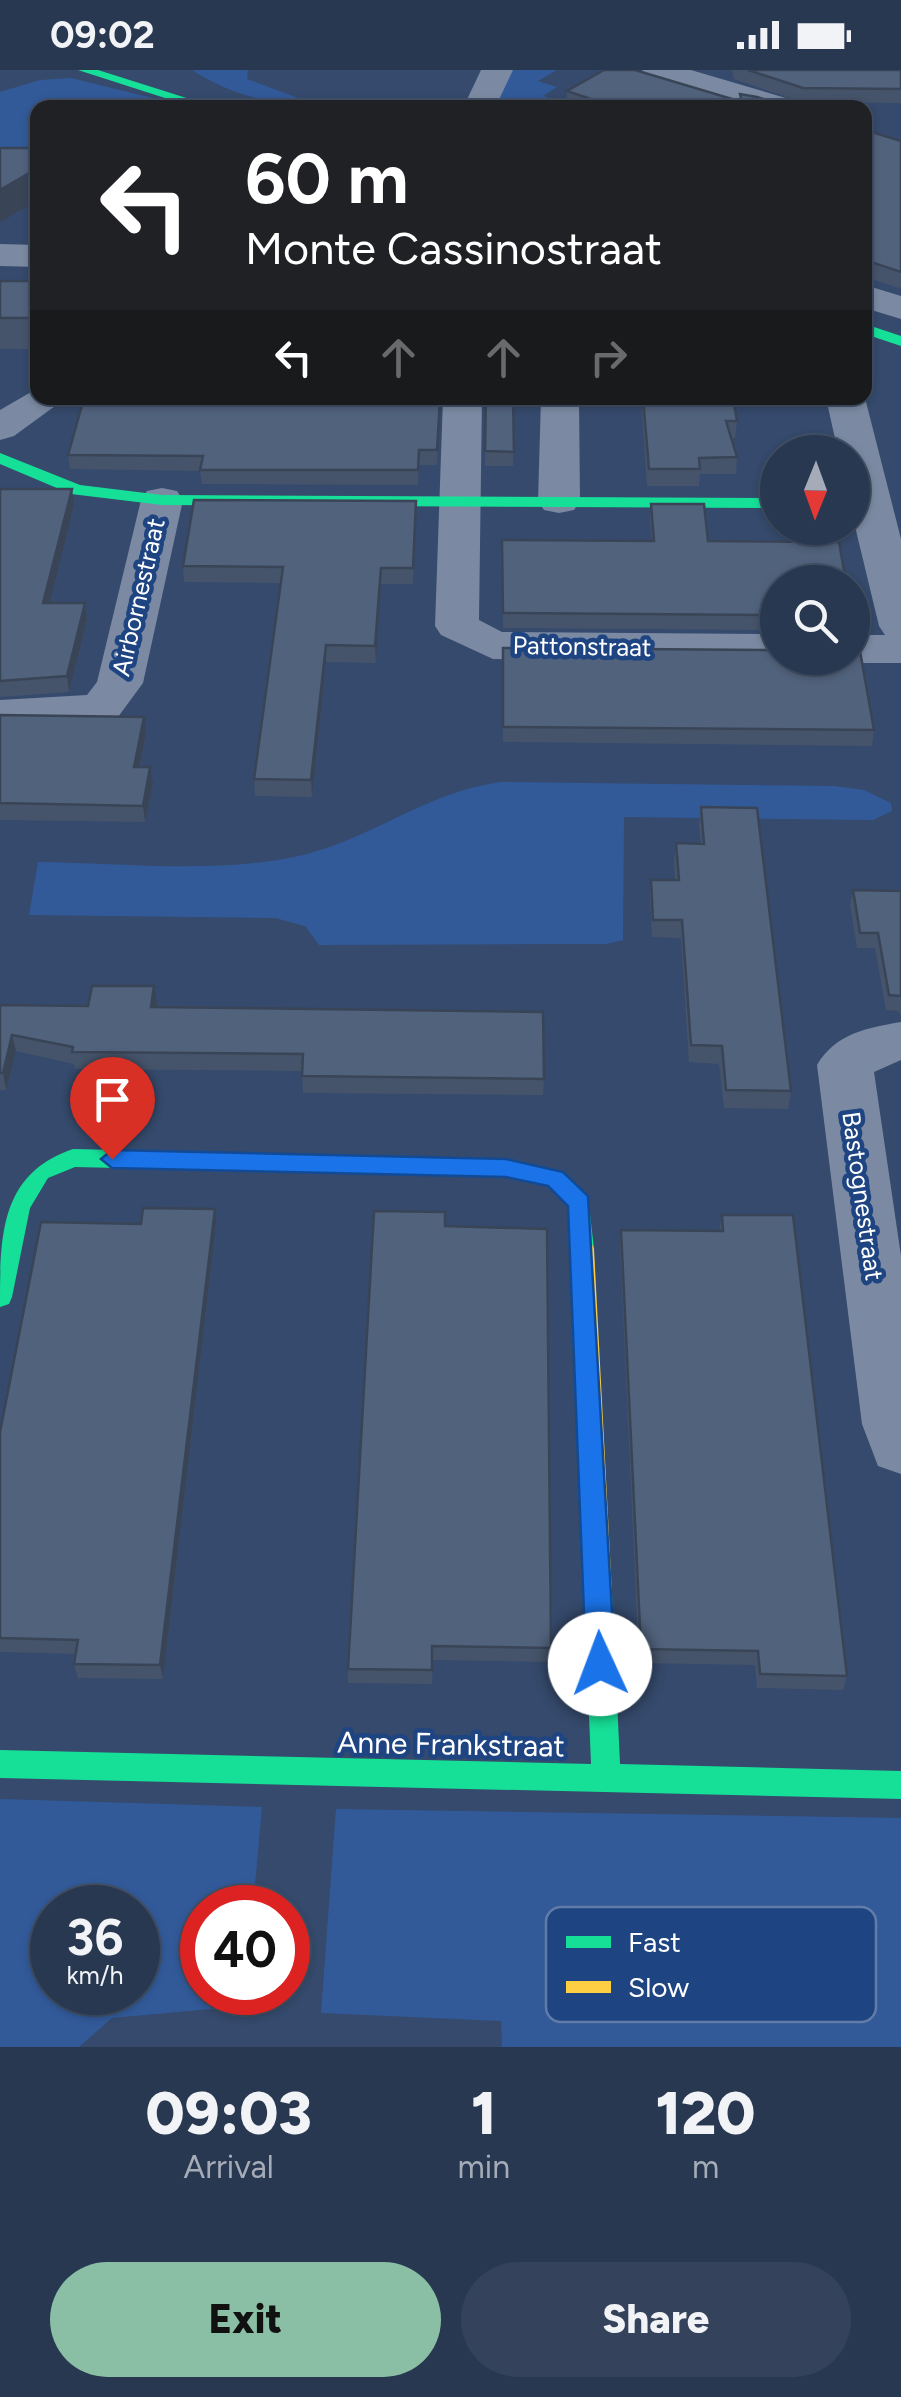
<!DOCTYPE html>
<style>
:root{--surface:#283851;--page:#34435b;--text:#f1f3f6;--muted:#a5acb7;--line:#445268;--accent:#8abfa5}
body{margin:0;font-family:Figtree,sans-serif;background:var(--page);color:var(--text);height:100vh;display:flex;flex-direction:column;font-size:38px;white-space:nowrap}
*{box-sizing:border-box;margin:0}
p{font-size:32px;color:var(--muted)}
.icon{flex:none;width:55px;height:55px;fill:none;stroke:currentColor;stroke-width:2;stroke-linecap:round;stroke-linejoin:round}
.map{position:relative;height:1977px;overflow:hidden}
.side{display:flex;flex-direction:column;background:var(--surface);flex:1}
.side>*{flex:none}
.top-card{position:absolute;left:30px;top:30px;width:842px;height:305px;border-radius:20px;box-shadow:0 2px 8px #0004,0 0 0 2px var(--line);background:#202124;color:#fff;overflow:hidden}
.needle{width:65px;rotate:181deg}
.buttons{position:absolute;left:760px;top:365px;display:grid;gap:20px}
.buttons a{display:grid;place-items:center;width:110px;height:110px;border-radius:50%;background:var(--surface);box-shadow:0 2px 8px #0004,0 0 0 2px var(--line);font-size:50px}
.speed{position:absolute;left:30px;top:1815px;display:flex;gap:20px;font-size:50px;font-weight:700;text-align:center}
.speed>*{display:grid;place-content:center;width:130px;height:130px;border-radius:50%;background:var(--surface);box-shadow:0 2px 8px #0004,0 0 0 2px var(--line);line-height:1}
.speed small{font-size:25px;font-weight:400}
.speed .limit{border:15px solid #d22;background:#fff;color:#111}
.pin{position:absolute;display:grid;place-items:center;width:85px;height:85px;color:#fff;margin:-102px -42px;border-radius:50% 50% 50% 0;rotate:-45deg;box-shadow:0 0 10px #0007}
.pin .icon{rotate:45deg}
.me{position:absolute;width:110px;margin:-55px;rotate:358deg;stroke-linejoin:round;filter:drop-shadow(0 0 8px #0008)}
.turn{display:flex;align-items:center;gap:35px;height:210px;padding:0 50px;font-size:45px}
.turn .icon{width:130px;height:130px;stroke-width:2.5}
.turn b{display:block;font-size:70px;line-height:85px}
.lanes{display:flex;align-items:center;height:95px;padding:0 50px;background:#0003;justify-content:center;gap:50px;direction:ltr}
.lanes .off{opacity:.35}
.eta{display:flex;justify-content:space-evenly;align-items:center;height:170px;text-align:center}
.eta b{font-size:60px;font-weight:800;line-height:70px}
.primary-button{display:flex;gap:20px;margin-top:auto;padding:20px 50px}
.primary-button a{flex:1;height:115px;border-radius:60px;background:var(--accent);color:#111;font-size:40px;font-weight:800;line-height:115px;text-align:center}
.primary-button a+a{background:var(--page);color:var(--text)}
.status{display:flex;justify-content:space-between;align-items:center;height:70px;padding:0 50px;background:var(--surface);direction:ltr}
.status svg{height:28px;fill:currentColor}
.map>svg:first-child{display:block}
</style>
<div class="status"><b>09:02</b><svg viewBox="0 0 49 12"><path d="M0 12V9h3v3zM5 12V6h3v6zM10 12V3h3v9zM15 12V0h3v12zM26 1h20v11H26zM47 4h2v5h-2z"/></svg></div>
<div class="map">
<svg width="901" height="1977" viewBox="0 0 901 1977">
<rect width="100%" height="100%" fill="#354a6c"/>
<g fill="#325a99" fill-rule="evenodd">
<path d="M 192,0 L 248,0 L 247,9 L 309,32 L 340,37 C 288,38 236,29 192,0 Z"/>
<path d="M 511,0 L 557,0 L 538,11 L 557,17 L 543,26 L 558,31 L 549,37 L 492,38 Z"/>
<path d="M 71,8 L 189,37 L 38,38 L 37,102 L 0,102 L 0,22 L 40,10 Z"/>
<path d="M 501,712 L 834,716 L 864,720 L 891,733 L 892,741 L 873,750 L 624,747 L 623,870 L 606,874 L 319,875 L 305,856 L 275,848 L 29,845 L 38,792 C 125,793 222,805 307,784 C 376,766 427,722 501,712 Z"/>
<path d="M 0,1729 L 262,1737 L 253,1837 L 202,1838 L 202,1922 L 245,1923 L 244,1936 L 112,1948 L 79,1977 L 0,1977 ZM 52,1838 L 138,1838 L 138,1922 L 52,1922 Z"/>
<path d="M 336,1739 L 901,1748 L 901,1977 L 502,1977 L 501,1951 L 321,1943 Z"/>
</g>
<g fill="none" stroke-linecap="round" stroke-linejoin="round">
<g fill="#7b8aa2" fill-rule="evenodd">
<path d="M 481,0 L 513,0 L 495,38 L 463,38 Z"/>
<path d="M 642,0 L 691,0 L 796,31 L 801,38 L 749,38 L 647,7 Z"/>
<path d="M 0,174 L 38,175 L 38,197 L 0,196 Z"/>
<path d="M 865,215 L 901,226 L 901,249 L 865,238 Z"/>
<path d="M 38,318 L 38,328 L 66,328 L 14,366 L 0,370 L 0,340 Z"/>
<path d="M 443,328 L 482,328 L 479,550 L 502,562 L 778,564 L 778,588 L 794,588 L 778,592 L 493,589 L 441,565 L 435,556 Z"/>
<path d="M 541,328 L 579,330 L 580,431 L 574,440 L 559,443 L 544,440 L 538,431 Z"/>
<path d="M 826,328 L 865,328 L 901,469 L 901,593 L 852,593 L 835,588 L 852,588 L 852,565 L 885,565 L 879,556 L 852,444 L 852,382 L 838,382 Z"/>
<path d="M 162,418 L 177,421 L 183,430 L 143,613 L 118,647 L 60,658 L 0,658 L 0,630 L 87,625 L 97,612 L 141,430 L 147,421 Z"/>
<path d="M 901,952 L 901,990 L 874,1002 L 901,1186 L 901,1404 L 878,1396 L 862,1354 L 817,995 C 836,963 867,958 901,952 Z"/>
</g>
<g fill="#16e098" fill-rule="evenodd">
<path d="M 78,0 L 98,0 L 218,38 L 196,38 Z"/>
<path d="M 865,254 L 901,266 L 901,276 L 865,264 Z"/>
<path d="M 0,383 L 80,415 L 162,425 L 778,428 L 778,438 L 162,435 L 71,424 L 0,394 Z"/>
<path d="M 73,1079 L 506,1089 L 563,1103 L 588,1127 L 594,1179 L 591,1186 L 573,1186 L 570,1179 L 568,1136 L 548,1116 L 506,1107 L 75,1097 L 48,1108 L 30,1138 L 12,1227 L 9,1234 L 0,1237 C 0,1165 0,1104 73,1079 Z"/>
<path d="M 598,1511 L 608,1514 L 612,1523 L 620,1694 L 901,1701 L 901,1729 L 0,1708 L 0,1680 L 591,1694 L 584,1523 L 588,1514 Z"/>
</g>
<path fill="#ffcf43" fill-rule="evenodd" d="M 582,1170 L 591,1172 L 594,1179 L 612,1523 L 608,1532 L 598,1535 L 588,1532 L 584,1523 L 570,1179 L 573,1172 Z"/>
</g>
<g fill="#46546b">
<path d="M 732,0 L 901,0 L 901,33 L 801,32 L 734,9 Z"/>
<path d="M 567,21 L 740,32 L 740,24 L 792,38 L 570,38 L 566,36 Z"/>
<path d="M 865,60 L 901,71 L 901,216 L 899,218 L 865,207 Z"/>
<rect x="0" y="211" width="38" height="68"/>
<path d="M 84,328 L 440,328 L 437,395 L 419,395 L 418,415 L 202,414 L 200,401 L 70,399 L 68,385 Z"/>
<path d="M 486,328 L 513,328 L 513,396 L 485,396 Z"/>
<path d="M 641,328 L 733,328 L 737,351 L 735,368 L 732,368 L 737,387 L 736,404 L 700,404 L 699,416 L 647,416 Z"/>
<path d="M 0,419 L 74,435 L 50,533 L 85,533 L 87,550 L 69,622 L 0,627 Z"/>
<path d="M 416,431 L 413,514 L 381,514 L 376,593 L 326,592 L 312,727 L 255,726 L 254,709 L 281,513 L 184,512 L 183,496 Z"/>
<path d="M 651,434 L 708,471 L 778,512 L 778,560 L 503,558 L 502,470 L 652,471 L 650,449 Z"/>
<path d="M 503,578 L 874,660 L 872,676 L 503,672 Z"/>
<path d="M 0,645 L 146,664 L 140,697 L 153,714 L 145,752 L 0,750 Z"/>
<path d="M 701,737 L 791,1021 L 788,1039 L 724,1038 L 719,994 L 689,992 L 681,868 L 652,867 L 650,828 L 651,810 L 675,810 L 674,791 L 676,773 L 701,774 L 699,755 Z"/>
<path d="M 853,820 L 901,821 L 901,946 L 898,941 L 886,940 L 875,878 L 857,878 L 850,835 Z"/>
<path d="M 154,916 L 156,937 L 544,1009 L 543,1025 L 303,1023 L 302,1001 L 75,999 L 74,994 L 16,981 L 6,1020 L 0,1020 L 0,935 L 88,936 Z"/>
<path d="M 722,1145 L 847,1606 L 843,1620 L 757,1618 L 755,1595 L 639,1593 L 620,1175 L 621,1160 L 719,1161 Z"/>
<path d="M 216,1154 L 163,1609 L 78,1608 L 74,1594 L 76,1584 L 0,1582 L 0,1362 Z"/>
<path d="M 445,1156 L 551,1578 L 550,1592 L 433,1590 L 432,1614 L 348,1613 L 348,1599 Z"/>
</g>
<g fill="#394557">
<path d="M 38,98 L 38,130 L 0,152 L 0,120 Z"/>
<path d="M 72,419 L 74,435 L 46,549 L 43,533 Z"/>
<path d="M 381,498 L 381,514 L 376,593 L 375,576 Z"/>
<path d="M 85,533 L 87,550 L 69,622 L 67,606 Z"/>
<path d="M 326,575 L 326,592 L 312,727 L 311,710 Z"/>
<path d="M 144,647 L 146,664 L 136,714 L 134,697 Z"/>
<path d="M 150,697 L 153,714 L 145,752 L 143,736 Z"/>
<path d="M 154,916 L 157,933 L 154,954 L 151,937 Z"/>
<path d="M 12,965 L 16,981 L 6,1020 L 3,1003 Z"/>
<path d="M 215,1139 L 216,1154 L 163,1609 L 160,1595 Z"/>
</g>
<g fill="#51627c" stroke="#394557" stroke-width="2.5">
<path d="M 604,0 L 635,0 L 742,32 L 740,24 L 757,27 L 792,38 L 573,37 L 588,28 L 567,21 Z"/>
<path d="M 748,0 L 901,0 L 901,19 L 803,18 Z"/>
<path d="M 865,60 L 901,71 L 901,202 L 865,190 Z"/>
<path d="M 0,78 L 38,78 L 38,98 L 0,120 Z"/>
<rect x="0" y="211" width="38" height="37"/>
<path d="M 84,328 L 440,328 L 437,380 L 419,380 L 418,400 L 200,400 L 203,386 L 68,385 Z"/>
<path d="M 486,328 L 513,328 L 514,382 L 485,381 Z"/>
<path d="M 643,328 L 733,328 L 737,351 L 726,351 L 737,387 L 699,388 L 700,399 L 649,399 Z"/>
<path d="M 0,419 L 72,419 L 43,533 L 85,533 L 67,606 L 0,611 Z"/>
<path d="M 194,430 L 416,431 L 413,498 L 381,498 L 375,576 L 326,575 L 311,710 L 254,709 L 283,497 L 183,496 Z"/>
<path d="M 651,434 L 704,434 L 708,471 L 839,472 L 846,512 L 778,512 L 778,545 L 503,543 L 502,470 L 654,471 Z"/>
<path d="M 503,578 L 778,580 L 778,588 L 852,588 L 852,579 L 860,581 L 874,660 L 503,657 Z"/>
<path d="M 0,645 L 144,647 L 134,697 L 150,697 L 143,736 L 0,733 Z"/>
<path d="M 701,737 L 757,738 L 791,1021 L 726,1020 L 722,976 L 691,975 L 682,850 L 653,850 L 651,810 L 679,810 L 676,773 L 704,774 Z"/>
<path d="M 853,820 L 901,821 L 901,926 L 889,925 L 878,863 L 860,863 Z"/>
<path d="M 92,916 L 154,916 L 151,937 L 543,942 L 544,1009 L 302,1006 L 303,984 L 72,982 L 73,977 L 12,965 L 3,1003 L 0,1003 L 0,935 L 88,936 Z"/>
<path d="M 143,1138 L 215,1139 L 160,1595 L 74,1594 L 78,1570 L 0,1568 L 0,1362 L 41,1152 L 141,1154 Z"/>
<path d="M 374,1141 L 445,1142 L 445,1156 L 547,1159 L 551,1578 L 432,1576 L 432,1600 L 348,1599 Z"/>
<path d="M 722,1145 L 793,1145 L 847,1606 L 760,1604 L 758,1581 L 641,1579 L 621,1160 L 723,1161 Z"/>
</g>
<path fill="#1a73e8" stroke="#114b97" stroke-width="2.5" d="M 112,1080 L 506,1089 L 563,1102 L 588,1126 L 615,1594 L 611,1603 L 600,1607 L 590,1603 L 586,1594 L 568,1136 L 548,1116 L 506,1107 L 112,1098 L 101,1089 Z"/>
<g text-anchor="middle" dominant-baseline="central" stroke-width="9" stroke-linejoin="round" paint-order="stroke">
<g font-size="25" fill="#fff" stroke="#1e4482">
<text transform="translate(138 527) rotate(-77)">Airbornestraat</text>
<text transform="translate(582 576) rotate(1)">Pattonstraat</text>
<text transform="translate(863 1126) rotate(82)">Bastognestraat</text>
</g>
<g font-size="30" fill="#fff" stroke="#1e4482">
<text transform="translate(451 1674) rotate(1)">Anne Frankstraat</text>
</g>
</g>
<rect x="546" y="1837" width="330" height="115" rx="15" fill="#1e4482" stroke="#627ca8" stroke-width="2.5"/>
<rect x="566" y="1866" width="45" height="12" fill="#16e098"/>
<rect x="566" y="1911" width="45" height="12" fill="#ffcf43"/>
<g font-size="28" fill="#fff">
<text x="628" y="1882">Fast</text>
<text x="628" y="1927">Slow</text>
</g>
</svg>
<div class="buttons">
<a><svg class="needle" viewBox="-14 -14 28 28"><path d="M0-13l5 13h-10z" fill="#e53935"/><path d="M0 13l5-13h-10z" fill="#a5acb7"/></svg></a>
<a><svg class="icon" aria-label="search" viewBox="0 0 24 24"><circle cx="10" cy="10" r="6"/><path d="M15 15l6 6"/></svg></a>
</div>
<div class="speed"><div>36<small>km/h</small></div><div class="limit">40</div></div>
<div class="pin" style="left:112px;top:1089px;background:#d93025"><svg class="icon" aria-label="arrive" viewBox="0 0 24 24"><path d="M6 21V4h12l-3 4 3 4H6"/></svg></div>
<svg class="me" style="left:600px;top:1594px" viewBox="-20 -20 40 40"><circle r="19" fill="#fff"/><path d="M0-13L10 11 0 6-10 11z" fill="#1a73e8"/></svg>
<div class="top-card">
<div class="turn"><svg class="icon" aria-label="left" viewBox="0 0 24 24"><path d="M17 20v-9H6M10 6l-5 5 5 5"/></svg><div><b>60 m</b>Monte Cassinostraat</div></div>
<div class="lanes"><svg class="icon" aria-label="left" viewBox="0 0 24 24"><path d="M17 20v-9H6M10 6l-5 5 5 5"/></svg><svg class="icon off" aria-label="ahead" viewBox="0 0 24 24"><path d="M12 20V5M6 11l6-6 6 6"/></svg><svg class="icon off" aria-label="ahead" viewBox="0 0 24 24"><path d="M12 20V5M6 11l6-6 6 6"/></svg><svg class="icon off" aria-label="right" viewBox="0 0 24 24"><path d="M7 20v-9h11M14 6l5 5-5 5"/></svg></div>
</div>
</div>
<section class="side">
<div class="eta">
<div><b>09:03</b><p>Arrival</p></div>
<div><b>1</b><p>min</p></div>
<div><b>120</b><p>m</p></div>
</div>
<div class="primary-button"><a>Exit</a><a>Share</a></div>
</section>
